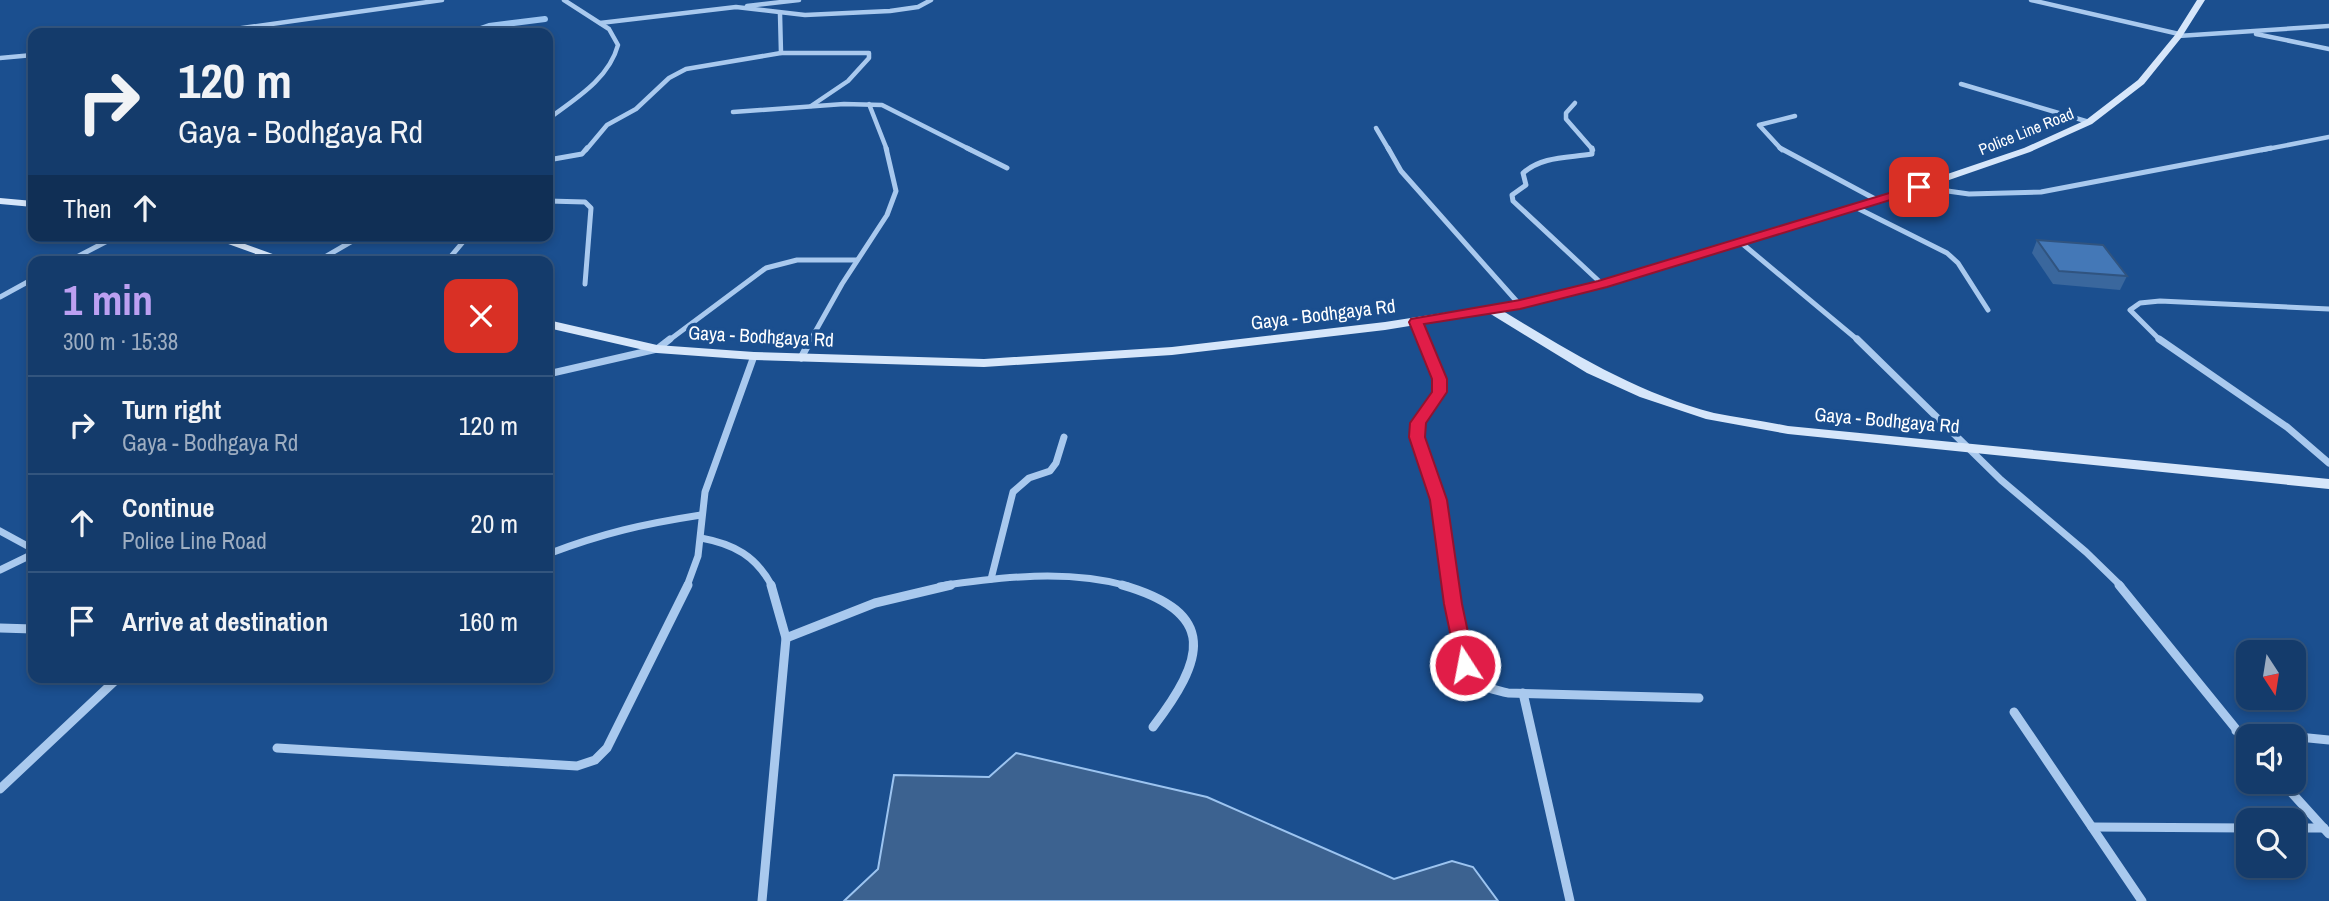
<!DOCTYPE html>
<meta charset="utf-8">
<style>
:root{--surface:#143b6b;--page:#1d4271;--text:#f1f3f6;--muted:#9dadc1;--line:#33557e;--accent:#bca0f2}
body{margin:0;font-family:"Archivo Narrow",sans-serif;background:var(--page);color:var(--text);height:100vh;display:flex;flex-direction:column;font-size:26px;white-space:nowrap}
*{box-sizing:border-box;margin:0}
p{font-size:23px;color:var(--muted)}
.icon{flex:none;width:38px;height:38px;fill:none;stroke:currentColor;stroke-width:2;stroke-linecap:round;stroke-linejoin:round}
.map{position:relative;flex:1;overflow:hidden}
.drawer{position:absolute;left:28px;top:256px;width:525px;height:427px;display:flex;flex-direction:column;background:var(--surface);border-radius:14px;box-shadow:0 4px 10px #0003,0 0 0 2px var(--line)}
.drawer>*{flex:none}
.top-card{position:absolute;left:28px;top:28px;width:525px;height:214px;border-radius:14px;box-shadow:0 4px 10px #0003,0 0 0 2px var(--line);background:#143b6b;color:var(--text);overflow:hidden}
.needle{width:46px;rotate:168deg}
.buttons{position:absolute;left:2236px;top:640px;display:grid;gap:14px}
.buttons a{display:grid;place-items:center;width:70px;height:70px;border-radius:14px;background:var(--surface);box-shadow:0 4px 10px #0003,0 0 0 2px var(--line);font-size:35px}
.pin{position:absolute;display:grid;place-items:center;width:60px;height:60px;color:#fff;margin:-30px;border-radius:14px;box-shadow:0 4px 10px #0006}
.me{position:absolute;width:77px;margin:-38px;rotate:349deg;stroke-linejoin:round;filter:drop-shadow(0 0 5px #0008)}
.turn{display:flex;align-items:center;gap:24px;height:147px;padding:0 35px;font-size:32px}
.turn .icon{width:91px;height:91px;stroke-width:2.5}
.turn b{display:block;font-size:49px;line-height:60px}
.then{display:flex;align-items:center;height:66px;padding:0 35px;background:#0003;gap:14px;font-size:26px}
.round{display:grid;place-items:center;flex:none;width:74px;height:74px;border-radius:14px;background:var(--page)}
.summary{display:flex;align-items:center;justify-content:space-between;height:119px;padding:0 35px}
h1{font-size:42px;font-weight:700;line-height:52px;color:var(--accent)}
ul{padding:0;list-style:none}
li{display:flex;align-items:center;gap:21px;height:98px;padding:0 35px;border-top:2px solid var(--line)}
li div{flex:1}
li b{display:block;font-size:26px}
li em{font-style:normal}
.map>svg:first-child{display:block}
</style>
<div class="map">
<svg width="2329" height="901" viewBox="0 0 2329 901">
<rect width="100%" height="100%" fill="#1b4f8f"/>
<path fill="#3c6290" stroke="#9cc4f0" stroke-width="2" d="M 1016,753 L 1207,797 L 1394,879 L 1452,861 L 1473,867 L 1498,901 L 844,901 L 878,869 L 894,775 L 989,777 Z"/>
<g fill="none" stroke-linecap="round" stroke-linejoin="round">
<path stroke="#9cc4f0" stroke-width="6" d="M 469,33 L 489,26 L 545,19"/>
<g stroke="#a9c9ee" stroke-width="4.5">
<path d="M 2031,0 L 2179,34"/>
<path d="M 747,6 L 799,0"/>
<path d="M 780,14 L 781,53"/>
<path d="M 600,23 L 736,7 L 805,15 L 890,11 L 918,7 L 931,0"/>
<path d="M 207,33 L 442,0"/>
<path d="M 2256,34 L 2329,49"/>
<path d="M 2178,36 L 2329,26"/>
<path d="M 0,58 L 33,55"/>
<path d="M 1961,84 L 2089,122"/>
<path d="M 1575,103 L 1566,113 L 1566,119 L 1593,150"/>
<path d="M 869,104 L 887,150"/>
<path d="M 733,112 L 844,104 L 882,105 L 971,150"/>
<path d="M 548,119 C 575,99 609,79 618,45 L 609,29 L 564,0"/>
<path d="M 1376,128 L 1389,150"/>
<path d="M 586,150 L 607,125 L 636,109 L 669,78 L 686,69 L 781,53 L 869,53 L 869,58 L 848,81 L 811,106"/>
<path d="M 1782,150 L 1759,125 L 1795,116"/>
<path d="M 2262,150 L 2329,137"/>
</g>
<g stroke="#a9c9ee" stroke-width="5">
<path d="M 967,148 L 1007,168"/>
<path d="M 1388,148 L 1401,171 L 1520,305"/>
<path d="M 1592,148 L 1592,154 C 1568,158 1542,156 1523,173 L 1526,185 L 1512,195 L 1513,201 L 1602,284"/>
<path d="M 1780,148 L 1877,200"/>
<path d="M 548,160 L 582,154 L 587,148"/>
<path d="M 1919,187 L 1969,194 L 2041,192 L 2271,148"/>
<path d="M 548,201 L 585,202 L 591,208 L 585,284"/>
<path d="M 1855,207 L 1947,253 L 1958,263 L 1988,310"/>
<path d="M 1739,241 L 1859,341"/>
<path d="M 69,261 L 117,236"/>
<path d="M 318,261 L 361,236"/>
<path d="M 447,261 L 468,236"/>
<path d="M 0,297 L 33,279"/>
<path d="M 1416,322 L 1424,341"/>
<path d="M 668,341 L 766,268 L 797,260 L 857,260"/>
<path d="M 810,341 L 842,284 L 887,215 L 896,191 L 886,148"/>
<path d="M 2161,341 L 2130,310 L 2140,303 L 2160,301 L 2329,309"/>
</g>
<g stroke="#a9c9ee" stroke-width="7">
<path d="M 1423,339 L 1440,379 L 1439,392 L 1418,423 L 1417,437 L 1439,500 L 1451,586"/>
<path d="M 1857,339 L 2001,480 L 2086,552 L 2121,586"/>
<path d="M 2159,339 L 2287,427 L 2329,463"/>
<path d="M 801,358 L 811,339"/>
<path d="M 548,374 L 657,349 L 670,339"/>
<path d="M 0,531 L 33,549"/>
<path d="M 701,538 C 734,544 756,556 772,586"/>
<path d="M 548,554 C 603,533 643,524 701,515"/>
<path d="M 0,570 L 33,554"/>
<path d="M 991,579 L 1013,492 L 1029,478 L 1050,471 L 1056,463 L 1064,437"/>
<path d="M 687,586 L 698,556 L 705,492 L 754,356"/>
<path d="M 940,586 C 1002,577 1067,569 1128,586"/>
</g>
<g stroke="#a9c9ee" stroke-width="9">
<path d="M 1122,585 C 1220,613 1204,660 1153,727"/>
<path d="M 1450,585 C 1453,608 1458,661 1472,678 C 1480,687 1496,690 1508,693 L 1699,698"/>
<path d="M 2119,585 L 2249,745"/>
<path d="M 0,628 L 33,629"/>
<path d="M 786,638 L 875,603 L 951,585"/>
<path d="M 1523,693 L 1570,901"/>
<path d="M 2014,712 L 2142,901"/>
<path d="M 2236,731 L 2329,740"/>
<path d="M 277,748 L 577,766 L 595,760 L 607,748 L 688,585"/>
<path d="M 2282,782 L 2329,834"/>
<path d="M 0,789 L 119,677"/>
<path d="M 2092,827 L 2249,828"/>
<path d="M 2294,828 L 2324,828"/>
<path d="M 762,901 L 786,638 L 771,585"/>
</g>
<g fill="#d6e6fa" fill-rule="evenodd">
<path d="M 2197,0 L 2205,0 L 2181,38 L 2144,84 L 2092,124 L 2030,152 L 1923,189 L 1606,286 L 1503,311 C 1570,352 1637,393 1714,413 C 1738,418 1764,421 1788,426 L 2329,479 L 2329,489 L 1788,434 L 1706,419 L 1640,397 L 1587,373 L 1489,313 L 1385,330 L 1172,355 L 984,367 L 754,360 L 657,353 L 548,328 L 548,320 L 657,345 L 754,352 L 984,359 L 1172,347 L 1385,322 L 1520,301 L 1598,282 L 1915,185 L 2024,148 L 2086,120 L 2138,80 L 2175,35 Z"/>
<path d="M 0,198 L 33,201 L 33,207 L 0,204 Z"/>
<path d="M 206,236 L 223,236 L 292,261 L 275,261 Z"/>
</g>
</g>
<path fill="#3a679d" d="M 2037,240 L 2127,276 L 2120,290 L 2053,284 L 2032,253 Z"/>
<path fill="#4478b7" stroke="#305480" stroke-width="2" d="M 2037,240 L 2103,245 L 2127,276 L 2059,271 Z"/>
<path fill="#e11d48" stroke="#92132f" stroke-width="2" d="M 1919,184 L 1925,187 L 1923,190 L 1607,287 L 1520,309 L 1424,324 L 1447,379 L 1447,392 L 1426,423 L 1425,437 L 1447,500 L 1462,604 L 1475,665 L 1472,670 L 1458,670 L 1444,604 L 1430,500 L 1409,437 L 1410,423 L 1432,392 L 1432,379 L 1409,322 L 1411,319 L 1520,300 L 1598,281 Z"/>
<g text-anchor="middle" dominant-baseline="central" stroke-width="7" stroke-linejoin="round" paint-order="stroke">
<g font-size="16" fill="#fff" stroke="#1b4f8f">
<text transform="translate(2026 131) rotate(-22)">Police Line Road</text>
</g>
<g font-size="19" fill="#fff" stroke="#1b4f8f">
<text transform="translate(1323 314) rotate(-7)">Gaya - Bodhgaya Rd</text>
<text transform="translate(761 336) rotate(3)">Gaya - Bodhgaya Rd</text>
<text transform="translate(1887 420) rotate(5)">Gaya - Bodhgaya Rd</text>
</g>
</g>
</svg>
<div class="buttons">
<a><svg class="needle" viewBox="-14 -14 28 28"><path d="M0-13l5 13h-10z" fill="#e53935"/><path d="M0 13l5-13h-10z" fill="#9dadc1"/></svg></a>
<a><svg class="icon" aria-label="sound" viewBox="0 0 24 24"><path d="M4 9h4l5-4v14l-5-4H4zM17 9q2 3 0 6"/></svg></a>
<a><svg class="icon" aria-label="search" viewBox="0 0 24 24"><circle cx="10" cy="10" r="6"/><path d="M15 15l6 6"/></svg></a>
</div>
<div class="pin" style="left:1919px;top:187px;background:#d93025"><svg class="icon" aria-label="arrive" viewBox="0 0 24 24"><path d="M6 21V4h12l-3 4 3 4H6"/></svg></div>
<svg class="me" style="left:1465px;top:665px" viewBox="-20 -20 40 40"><circle r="17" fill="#e11d48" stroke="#fff" stroke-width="3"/><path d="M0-11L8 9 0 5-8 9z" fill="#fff"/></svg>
<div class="top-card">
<div class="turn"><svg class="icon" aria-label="right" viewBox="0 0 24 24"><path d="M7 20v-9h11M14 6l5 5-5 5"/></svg><div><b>120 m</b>Gaya - Bodhgaya Rd</div></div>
<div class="then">Then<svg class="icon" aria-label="ahead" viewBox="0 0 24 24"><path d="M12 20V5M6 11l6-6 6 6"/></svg></div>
</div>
<section class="drawer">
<div class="summary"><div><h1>1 min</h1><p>300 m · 15:38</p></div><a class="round" style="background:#d93025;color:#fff"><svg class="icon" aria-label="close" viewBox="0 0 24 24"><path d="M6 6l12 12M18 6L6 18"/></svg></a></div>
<ul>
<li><svg class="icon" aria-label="right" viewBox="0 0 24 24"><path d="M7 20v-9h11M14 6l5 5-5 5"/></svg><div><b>Turn right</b><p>Gaya - Bodhgaya Rd</p></div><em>120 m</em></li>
<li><svg class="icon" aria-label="ahead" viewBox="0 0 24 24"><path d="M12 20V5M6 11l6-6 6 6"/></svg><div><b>Continue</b><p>Police Line Road</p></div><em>20 m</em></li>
<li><svg class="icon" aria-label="arrive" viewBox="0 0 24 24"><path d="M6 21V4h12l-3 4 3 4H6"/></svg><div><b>Arrive at destination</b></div><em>160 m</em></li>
</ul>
</section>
</div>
